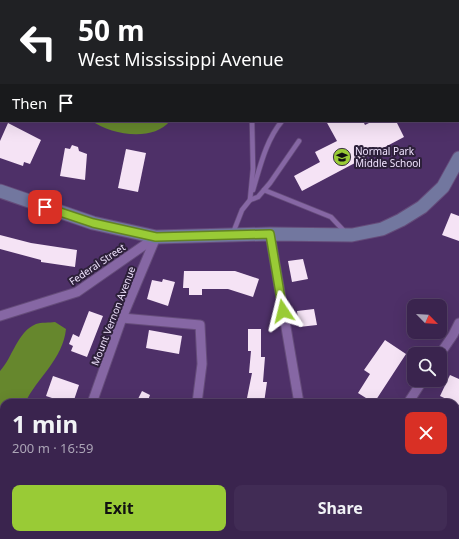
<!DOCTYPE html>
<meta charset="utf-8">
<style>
:root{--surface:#3a244e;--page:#412c55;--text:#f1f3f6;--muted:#aba4b6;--line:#544166;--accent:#99cb36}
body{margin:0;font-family:"Noto Sans",sans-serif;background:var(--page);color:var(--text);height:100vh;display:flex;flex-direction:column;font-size:15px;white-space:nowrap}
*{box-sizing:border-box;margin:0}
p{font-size:13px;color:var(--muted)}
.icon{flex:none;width:22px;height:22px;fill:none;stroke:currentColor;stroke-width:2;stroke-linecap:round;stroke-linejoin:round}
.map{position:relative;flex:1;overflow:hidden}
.side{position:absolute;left:0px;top:399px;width:459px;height:140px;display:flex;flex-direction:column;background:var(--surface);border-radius:12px 12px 0 0;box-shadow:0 4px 16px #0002,0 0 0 1px var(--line)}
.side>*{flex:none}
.top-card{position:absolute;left:0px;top:0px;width:459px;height:122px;box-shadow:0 4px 16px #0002,0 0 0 1px var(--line);background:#202124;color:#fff;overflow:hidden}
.needle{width:26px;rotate:114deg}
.fabs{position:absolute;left:407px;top:299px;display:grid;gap:8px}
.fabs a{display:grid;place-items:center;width:40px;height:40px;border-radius:8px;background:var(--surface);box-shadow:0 4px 16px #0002,0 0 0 1px var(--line);font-size:20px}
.pin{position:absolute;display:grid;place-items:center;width:34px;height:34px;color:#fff;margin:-17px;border-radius:8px;box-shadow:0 2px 6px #0006}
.me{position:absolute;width:44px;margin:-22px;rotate:350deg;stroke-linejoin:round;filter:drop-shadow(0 0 3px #0008)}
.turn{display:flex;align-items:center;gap:14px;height:84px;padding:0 12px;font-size:18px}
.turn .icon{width:52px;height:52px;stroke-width:2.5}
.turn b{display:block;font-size:28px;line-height:34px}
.then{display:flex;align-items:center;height:38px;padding:0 12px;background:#0003;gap:8px;font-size:15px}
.round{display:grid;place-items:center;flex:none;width:42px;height:42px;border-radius:8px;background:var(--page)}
.headline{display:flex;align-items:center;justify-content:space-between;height:68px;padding:0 12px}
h1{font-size:24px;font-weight:700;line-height:30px}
.action{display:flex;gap:8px;margin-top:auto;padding:8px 12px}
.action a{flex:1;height:46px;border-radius:8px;background:var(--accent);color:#111;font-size:16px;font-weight:700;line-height:46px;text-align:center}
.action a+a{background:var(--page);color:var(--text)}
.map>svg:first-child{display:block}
</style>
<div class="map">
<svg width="459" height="539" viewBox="0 0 459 539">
<rect width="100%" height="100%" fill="#4e3068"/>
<g fill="#66872d">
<path d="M 92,121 L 170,121 C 153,142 111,135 92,121 Z"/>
<path d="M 55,322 L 66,329 C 63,359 37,378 25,403 L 4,403 L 4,436 L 0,441 L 0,371 C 13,357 17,332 36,324 C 41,322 49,323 55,322 Z"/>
<path d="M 190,535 L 247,535 L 245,539 L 188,539 Z"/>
</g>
<g fill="#f5e3f5">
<path d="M 326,121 L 363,121 L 365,125 L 373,121 L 396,121 L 404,137 L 302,191 L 294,176 L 320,162 L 315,152 L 337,141 Z"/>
<path d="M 8,123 L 41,140 L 30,164 L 24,162 L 23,166 L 0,158 L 0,141 Z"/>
<path d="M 72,145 L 78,147 L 79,151 L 87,154 L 85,180 L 60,176 L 65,148 L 70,149 Z"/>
<path d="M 126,149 L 146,153 L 138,192 L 118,188 Z"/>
<path d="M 451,213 L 459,216 L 459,241 L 442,235 Z"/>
<path d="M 0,235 L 31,243 L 77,250 L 75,267 L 41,262 L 41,260 L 0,249 Z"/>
<path d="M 303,259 L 308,279 L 292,282 L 288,261 Z"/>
<path d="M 184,271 L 235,271 L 259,279 L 253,297 L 228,289 L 202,289 L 202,295 L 189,295 L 189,288 L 183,288 Z"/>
<path d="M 163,279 L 175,282 L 168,306 L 147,299 L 152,280 L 162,282 Z"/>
<path d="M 314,309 L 317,325 L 299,327 L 297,311 Z"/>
<path d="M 89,311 L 103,316 L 87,357 L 71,351 L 73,346 L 69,344 L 73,334 L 79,337 Z"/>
<path d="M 248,329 L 261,329 L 261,357 L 265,357 L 263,382 L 267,382 L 264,403 L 246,403 L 252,373 L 249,373 L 251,351 L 248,351 Z"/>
<path d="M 149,330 L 182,336 L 179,354 L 146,348 Z"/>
<path d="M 385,340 L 406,354 L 374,403 L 358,393 L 370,374 L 364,370 Z"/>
<path d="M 450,375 L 459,379 L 459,405 L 440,396 Z"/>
<path d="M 53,376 L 79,385 L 73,403 L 67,403 L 46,396 Z"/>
<path d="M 142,391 L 150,395 L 147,403 L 136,403 Z"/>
</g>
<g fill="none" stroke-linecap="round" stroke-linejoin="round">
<defs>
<g id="lane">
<path d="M 253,190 C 260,167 266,140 282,121"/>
<path d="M 264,190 L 331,217 L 345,232"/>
<path d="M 250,200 L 258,197 L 270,183 L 299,141"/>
<path d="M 233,233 L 242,210 L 250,200 L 253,169 L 252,121"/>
</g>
<g id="street">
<path d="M 139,1 L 139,0"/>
<path d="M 0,8 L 1,9"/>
<path d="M 270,234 L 299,403"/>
<path d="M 0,316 L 77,292 L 156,237"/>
<path d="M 122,318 L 200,325 L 202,364 L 197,403"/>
<path d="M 440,354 L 453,335 L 459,323"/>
<path d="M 92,403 L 122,318 L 156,237"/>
<path d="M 408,403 L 423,380"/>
<path d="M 455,430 L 459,432"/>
<path d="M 0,513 L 4,510"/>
<path d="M 114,539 L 118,535"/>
<path d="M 264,539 L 267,535"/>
</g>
<g id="secondary">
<path d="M 373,0 L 374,1"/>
<path d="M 458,79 L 459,80"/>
<path d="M 0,191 L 93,223 L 156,237 L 270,234 L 352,235 L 382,229 L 401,220 L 422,207 L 443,187 L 459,158"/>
</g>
</defs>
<use href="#lane" stroke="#654c7a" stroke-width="6"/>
<use href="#street" stroke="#654c7a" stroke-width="11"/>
<use href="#secondary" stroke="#654c7a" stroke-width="15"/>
<use href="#lane" stroke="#8667a4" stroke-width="4.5"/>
<use href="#street" stroke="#8667a4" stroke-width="9"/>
<use href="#secondary" stroke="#72779f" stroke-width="13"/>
</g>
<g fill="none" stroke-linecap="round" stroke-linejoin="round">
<defs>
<path id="route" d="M 45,207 L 93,223 L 156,237 L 270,234 L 283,311"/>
</defs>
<use href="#route" stroke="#638423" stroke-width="10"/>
<use href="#route" stroke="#99cb36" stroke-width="7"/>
</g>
<defs>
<symbol id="school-disc" viewBox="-11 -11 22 22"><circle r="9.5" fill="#99cb36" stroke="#2d203a"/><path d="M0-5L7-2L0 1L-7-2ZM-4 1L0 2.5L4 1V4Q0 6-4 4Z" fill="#111"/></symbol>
</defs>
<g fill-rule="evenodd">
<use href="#school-disc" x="332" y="147" width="20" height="20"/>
</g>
<g text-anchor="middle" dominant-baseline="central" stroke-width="4" stroke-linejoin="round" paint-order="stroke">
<g font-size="10" fill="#f1e4ff" stroke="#2d203a" text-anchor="start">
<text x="355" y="151">Normal Park<tspan x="355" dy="12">Middle School</tspan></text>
</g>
<g font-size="10" fill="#f1e4ff" stroke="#2d203a">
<text transform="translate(97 264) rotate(-34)">Federal Street</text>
<text transform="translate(113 316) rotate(-69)">Mount Vernon Avenue</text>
</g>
</g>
</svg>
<div class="fabs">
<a><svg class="needle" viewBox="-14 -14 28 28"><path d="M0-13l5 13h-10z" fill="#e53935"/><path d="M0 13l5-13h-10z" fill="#aba4b6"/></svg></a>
<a><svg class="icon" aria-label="search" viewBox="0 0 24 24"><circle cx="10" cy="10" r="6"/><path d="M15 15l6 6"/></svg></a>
</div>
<div class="pin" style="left:45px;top:207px;background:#d93025"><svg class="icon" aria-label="arrive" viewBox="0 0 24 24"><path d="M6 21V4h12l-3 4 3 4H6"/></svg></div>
<svg class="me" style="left:283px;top:311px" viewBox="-20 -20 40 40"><path d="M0-17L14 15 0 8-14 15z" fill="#99cb36" stroke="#fff" stroke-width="4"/></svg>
<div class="top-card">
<div class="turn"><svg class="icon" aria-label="left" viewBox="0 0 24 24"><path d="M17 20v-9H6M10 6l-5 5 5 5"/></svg><div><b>50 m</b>West Mississippi Avenue</div></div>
<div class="then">Then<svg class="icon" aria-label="arrive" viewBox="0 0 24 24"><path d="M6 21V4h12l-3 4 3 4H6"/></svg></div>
</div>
<section class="side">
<div class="headline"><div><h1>1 min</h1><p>200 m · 16:59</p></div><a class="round" style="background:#d93025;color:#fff"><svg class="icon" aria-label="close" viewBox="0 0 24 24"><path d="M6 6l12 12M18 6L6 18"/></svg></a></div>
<div class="action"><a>Exit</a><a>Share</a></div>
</section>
</div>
